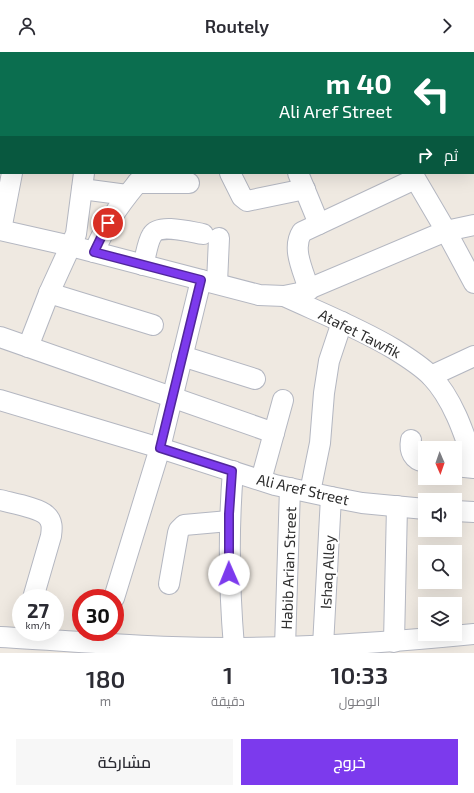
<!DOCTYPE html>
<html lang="ar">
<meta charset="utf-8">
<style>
:root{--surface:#fff;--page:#f7f7f7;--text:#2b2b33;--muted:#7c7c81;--accent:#7c3aed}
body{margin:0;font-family:"Exo 2",Cairo,sans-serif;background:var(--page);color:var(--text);direction:rtl;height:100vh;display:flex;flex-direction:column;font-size:15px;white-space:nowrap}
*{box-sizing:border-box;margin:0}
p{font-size:13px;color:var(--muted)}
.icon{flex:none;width:22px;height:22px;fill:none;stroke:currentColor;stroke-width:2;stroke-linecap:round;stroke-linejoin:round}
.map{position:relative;height:601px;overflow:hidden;direction:ltr}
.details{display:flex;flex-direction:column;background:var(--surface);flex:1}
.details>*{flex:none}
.top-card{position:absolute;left:0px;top:0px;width:474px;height:122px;box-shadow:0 4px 16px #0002;direction:rtl;background:#0b6e4f;color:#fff;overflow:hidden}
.needle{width:26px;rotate:178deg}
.buttons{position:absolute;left:418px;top:389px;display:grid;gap:8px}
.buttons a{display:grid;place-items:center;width:44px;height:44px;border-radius:0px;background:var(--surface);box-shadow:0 4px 16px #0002;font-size:20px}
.speed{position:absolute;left:12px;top:537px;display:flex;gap:8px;font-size:20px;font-weight:700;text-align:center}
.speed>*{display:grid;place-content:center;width:52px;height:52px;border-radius:50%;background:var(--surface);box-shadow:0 4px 16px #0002;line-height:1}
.speed small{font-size:10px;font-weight:400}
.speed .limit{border:6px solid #d22;background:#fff;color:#111}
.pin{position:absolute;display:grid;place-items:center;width:34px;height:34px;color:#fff;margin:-17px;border:2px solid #fff;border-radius:50%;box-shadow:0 1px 4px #0007}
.me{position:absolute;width:44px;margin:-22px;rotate:359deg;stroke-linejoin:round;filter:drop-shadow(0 0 3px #0008)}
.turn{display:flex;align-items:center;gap:14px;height:84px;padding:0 16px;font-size:18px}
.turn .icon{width:52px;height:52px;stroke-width:2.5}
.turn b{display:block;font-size:28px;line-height:34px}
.then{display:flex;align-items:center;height:38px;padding:0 16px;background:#0003;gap:8px;font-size:15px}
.eta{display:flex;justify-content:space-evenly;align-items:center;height:68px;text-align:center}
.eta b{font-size:24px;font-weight:600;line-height:28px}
.primary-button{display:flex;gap:8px;margin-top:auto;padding:8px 16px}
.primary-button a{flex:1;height:46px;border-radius:0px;background:var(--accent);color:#fff;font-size:16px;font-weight:600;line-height:46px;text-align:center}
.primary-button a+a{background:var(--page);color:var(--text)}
header{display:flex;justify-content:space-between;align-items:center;height:52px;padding:0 16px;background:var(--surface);font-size:18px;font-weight:600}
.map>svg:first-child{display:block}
</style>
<header><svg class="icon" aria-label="forward" viewBox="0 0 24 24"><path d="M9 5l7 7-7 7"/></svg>Routely<svg class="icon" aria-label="person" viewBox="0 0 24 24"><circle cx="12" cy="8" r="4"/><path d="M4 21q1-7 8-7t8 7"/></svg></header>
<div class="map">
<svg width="474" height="601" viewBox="0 0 474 601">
<rect width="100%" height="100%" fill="#efe9e1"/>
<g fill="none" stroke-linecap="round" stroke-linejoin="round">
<defs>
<g id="minor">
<path d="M 339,0 L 340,1"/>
<path d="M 418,0 L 418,1"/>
<path d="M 4,1 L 4,0"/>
<path d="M 134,1 L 134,0"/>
<path d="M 473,6 L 474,6"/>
<path d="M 0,17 L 1,17"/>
<path d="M 230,121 L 242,145 L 247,149 L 305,137"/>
<path d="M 298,121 L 319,172"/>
<path d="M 412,121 L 446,179 L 474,231"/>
<path d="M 137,131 L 189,131"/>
<path d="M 82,137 L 127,143"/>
<path d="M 0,178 L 71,194 L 259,243 L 284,244 L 299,241 L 446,179 L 474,173"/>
<path d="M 1,178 L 12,121"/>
<path d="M 94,200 C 108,168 123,147 146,121"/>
<path d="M 143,213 C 146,204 147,191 152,183 C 159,171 191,180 203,182"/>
<path d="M 217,231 L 219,186"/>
<path d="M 309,238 C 304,220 291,197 302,180 L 415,127"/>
<path d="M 49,241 L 153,273"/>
<path d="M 284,244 C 321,261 359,276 394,297 C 407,305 420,313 431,324 C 453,347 464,381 474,411"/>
<path d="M 0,285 L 274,381"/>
<path d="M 28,295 L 49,241 L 76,182 L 84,121"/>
<path d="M 182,304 L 255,327"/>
<path d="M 431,324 L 474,304"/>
<path d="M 0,348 L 160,396 L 275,433 L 331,445 L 362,451 L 425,457"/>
<path d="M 411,388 C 409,399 413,408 425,410"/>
<path d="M 455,414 L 474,416"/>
<path d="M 233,419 C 228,479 229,535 234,595"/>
<path d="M 261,428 L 283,348"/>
<path d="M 310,440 L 320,391 L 324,341 L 329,309 L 342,270"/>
<path d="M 0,448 C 11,451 39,456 46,463 C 53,469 52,477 51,484 L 33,546"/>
<path d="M 455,459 L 474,460"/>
<path d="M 169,532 L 178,481 L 179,478 L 184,473 L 229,469"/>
<path d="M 114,546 L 160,396 L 201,228"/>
<path d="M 0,585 C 57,588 115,593 172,595 C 273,599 374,592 474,582"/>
<path d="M 394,590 L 397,454"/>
<path d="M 323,594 L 331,445"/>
<path d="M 285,595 L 290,436"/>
</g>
</defs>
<use href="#minor" stroke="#b4b7c1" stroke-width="22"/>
<use href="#minor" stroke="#fff" stroke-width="20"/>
</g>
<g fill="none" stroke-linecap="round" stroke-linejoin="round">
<defs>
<path id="route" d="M 108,171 L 94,200 L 201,228 L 160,396 L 232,419 L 229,462 L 229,522"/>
</defs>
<use href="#route" stroke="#51269a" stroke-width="10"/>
<use href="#route" stroke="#7c3aed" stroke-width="7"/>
</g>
<g text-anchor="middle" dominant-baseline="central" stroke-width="4" stroke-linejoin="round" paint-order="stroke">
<g font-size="15" fill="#2e2e2e" stroke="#fff">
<text transform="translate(360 281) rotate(27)">Atafet Tawfik</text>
<text transform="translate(303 437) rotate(13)">Ali Aref Street</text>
<text transform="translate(288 516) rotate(-88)">Habib Arian Street</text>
<text transform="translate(327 520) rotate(-87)">Ishaq Alley</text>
</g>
</g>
</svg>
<div class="buttons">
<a><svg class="needle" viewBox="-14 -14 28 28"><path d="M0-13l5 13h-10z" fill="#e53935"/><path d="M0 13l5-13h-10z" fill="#7c7c81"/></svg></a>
<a><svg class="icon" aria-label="sound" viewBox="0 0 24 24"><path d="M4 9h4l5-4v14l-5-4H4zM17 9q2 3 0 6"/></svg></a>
<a><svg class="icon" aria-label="search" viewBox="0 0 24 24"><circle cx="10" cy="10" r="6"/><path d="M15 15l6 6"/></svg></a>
<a><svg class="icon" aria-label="layers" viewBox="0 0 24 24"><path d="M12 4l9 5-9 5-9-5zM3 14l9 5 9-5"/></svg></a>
</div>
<div class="speed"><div>27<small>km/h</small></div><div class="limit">30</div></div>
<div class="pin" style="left:108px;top:171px;background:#d93025"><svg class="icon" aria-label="arrive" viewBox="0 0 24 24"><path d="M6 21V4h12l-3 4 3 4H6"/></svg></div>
<svg class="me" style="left:229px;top:522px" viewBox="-20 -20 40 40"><circle r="19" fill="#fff"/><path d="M0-13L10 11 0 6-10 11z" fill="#7c3aed"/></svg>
<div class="top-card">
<div class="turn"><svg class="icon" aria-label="left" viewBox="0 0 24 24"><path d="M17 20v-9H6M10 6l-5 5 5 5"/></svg><div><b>40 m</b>Ali Aref Street</div></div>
<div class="then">ثم<svg class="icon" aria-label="right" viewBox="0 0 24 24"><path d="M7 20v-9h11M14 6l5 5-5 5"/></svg></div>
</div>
</div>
<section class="details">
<div class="eta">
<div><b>10:33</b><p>الوصول</p></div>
<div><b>1</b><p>دقيقة</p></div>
<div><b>180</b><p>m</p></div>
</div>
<div class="primary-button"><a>خروج</a><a>مشاركة</a></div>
</section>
